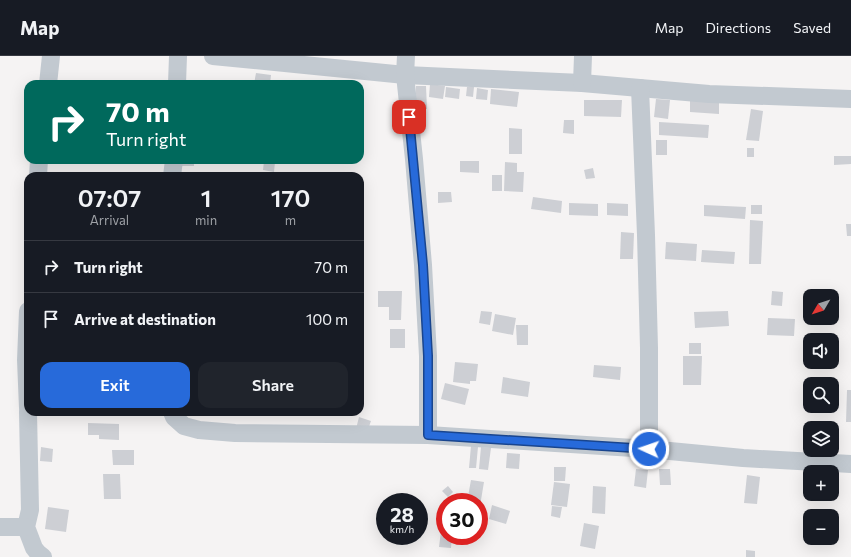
<!DOCTYPE html>
<meta charset="utf-8">
<style>
:root{--surface:#171b24;--page:#20242c;--text:#f1f3f6;--muted:#9ea1a6;--line:#363941;--accent:#276ada}
body{margin:0;font-family:Commissioner,sans-serif;background:var(--page);color:var(--text);height:100vh;display:flex;flex-direction:column;font-size:15px;white-space:nowrap}
*{box-sizing:border-box;margin:0}
p{font-size:13px;color:var(--muted)}
.icon{flex:none;width:22px;height:22px;fill:none;stroke:currentColor;stroke-width:2;stroke-linecap:round;stroke-linejoin:round}
.map{position:relative;flex:1;overflow:hidden}
.drawer{position:absolute;left:24px;top:116px;width:340px;height:244px;display:flex;flex-direction:column;background:var(--surface);border-radius:12px;box-shadow:0 4px 16px #0002}
.drawer>*{flex:none}
.top-card{position:absolute;left:24px;top:24px;width:340px;height:84px;border-radius:12px;box-shadow:0 4px 16px #0002;background:#00695c;color:#fff;overflow:hidden}
.needle{width:26px;rotate:231deg}
.controls{position:absolute;left:803px;top:233px;display:grid;gap:8px}
.controls a{display:grid;place-items:center;width:36px;height:36px;border-radius:8px;background:var(--surface);box-shadow:0 4px 16px #0002;font-size:20px}
.speed{position:absolute;left:376px;top:437px;display:flex;gap:8px;font-size:20px;font-weight:700;text-align:center}
.speed>*{display:grid;place-content:center;width:52px;height:52px;border-radius:50%;background:var(--surface);box-shadow:0 4px 16px #0002;line-height:1}
.speed small{font-size:10px;font-weight:400}
.speed .limit{border:6px solid #d22;background:#fff;color:#111}
.pin{position:absolute;display:grid;place-items:center;width:34px;height:34px;color:#fff;margin:-17px;border-radius:8px;box-shadow:0 2px 6px #0006}
.me{position:absolute;width:44px;margin:-22px;rotate:273deg;stroke-linejoin:round;filter:drop-shadow(0 0 3px #0008)}
.turn{display:flex;align-items:center;gap:14px;height:84px;padding:0 16px;font-size:18px}
.turn .icon{width:52px;height:52px;stroke-width:2.5}
.turn b{display:block;font-size:28px;line-height:34px}
.eta{display:flex;justify-content:space-evenly;align-items:center;height:68px;text-align:center}
.eta b{font-size:24px;font-weight:600;line-height:28px}
.action{display:flex;gap:8px;margin-top:auto;padding:8px 16px}
.action a{flex:1;height:46px;border-radius:12px;background:var(--accent);color:#fff;font-size:16px;font-weight:600;line-height:46px;text-align:center}
.action a+a{background:var(--page);color:var(--text)}
ul{padding:0;list-style:none}
li{display:flex;align-items:center;gap:12px;height:52px;padding:0 16px;border-top:1px solid var(--line)}
li div{flex:1}
li b{display:block;font-size:15px}
li em{font-style:normal}
header{display:flex;align-items:center;gap:24px;box-sizing:border-box;height:56px;padding:0 20px;background:var(--surface);border-bottom:1px solid var(--line)}
header strong{font-size:19px}
nav{display:flex;gap:22px;margin-inline-start:auto;font-size:14px}
.map>svg:first-child{display:block}
</style>
<header>
<strong>Map</strong>
<nav><a>Map</a><a>Directions</a><a>Saved</a></nav>
</header>
<div class="map">
<svg width="851" height="501" viewBox="0 0 851 501">
<rect width="100%" height="100%" fill="#f5f3f3"/>
<g fill="#cdcfd4">
<path d="M 256,17 L 271,19 L 270,28 L 254,28 Z"/>
<path d="M 430,28 L 445,30 L 443,43 L 429,41 Z"/>
<path d="M 416,30 L 426,30 L 427,53 L 416,53 Z"/>
<path d="M 446,31 L 460,33 L 459,43 L 445,41 Z"/>
<path d="M 467,31 L 474,31 L 473,41 L 466,40 Z"/>
<path d="M 477,32 L 488,34 L 487,44 L 476,43 Z"/>
<path d="M 491,33 L 519,36 L 517,51 L 490,48 Z"/>
<path d="M 656,43 L 670,44 L 668,63 L 654,61 Z"/>
<path d="M 690,43 L 719,45 L 719,58 L 690,56 Z"/>
<path d="M 584,44 L 622,44 L 621,61 L 584,60 Z"/>
<path d="M 751,53 L 763,55 L 759,85 L 746,84 Z"/>
<path d="M 564,64 L 574,64 L 574,78 L 563,77 Z"/>
<path d="M 659,66 L 709,69 L 708,82 L 659,79 Z"/>
<path d="M 509,72 L 522,73 L 522,98 L 509,98 Z"/>
<rect x="656" y="84" width="11" height="15"/>
<rect x="747" y="92" width="7" height="9"/>
<path d="M 834,100 L 851,100 L 851,108 L 834,109 Z"/>
<rect x="181" y="104" width="13" height="6"/>
<path d="M 264,105 L 275,106 L 274,116 L 263,114 Z"/>
<path d="M 460,105 L 479,105 L 479,117 L 460,116 Z"/>
<path d="M 505,106 L 517,107 L 517,116 L 524,116 L 523,136 L 504,135 Z"/>
<path d="M 593,112 L 595,122 L 586,123 L 584,114 Z"/>
<rect x="492" y="119" width="10" height="16"/>
<path d="M 438,136 L 451,136 L 452,146 L 438,147 Z"/>
<path d="M 533,141 L 562,145 L 561,157 L 531,153 Z"/>
<path d="M 569,147 L 598,148 L 598,160 L 569,159 Z"/>
<path d="M 607,147 L 628,148 L 628,160 L 607,159 Z"/>
<path d="M 704,149 L 746,151 L 745,163 L 704,160 Z"/>
<rect x="751" y="149" width="11" height="9"/>
<path d="M 750,164 L 763,165 L 761,208 L 749,208 Z"/>
<path d="M 846,168 L 851,168 L 851,180 L 847,180 Z"/>
<path d="M 621,176 L 634,177 L 633,203 L 620,203 Z"/>
<path d="M 666,186 L 697,188 L 696,205 L 665,203 Z"/>
<path d="M 702,194 L 735,196 L 734,208 L 701,206 Z"/>
<path d="M 378,235 L 402,235 L 401,264 L 389,264 L 389,251 L 378,251 Z"/>
<path d="M 772,235 L 783,236 L 782,250 L 771,249 Z"/>
<path d="M 481,255 L 492,256 L 490,269 L 479,267 Z"/>
<path d="M 728,255 L 729,270 L 695,272 L 694,256 Z"/>
<path d="M 495,258 L 516,262 L 513,279 L 492,275 Z"/>
<path d="M 768,262 L 795,263 L 794,280 L 767,279 Z"/>
<path d="M 516,269 L 528,269 L 528,289 L 517,289 Z"/>
<rect x="390" y="273" width="15" height="19"/>
<rect x="689" y="287" width="12" height="11"/>
<path d="M 683,300 L 702,300 L 701,329 L 683,329 Z"/>
<path d="M 455,306 L 478,308 L 476,325 L 470,325 L 470,328 L 453,326 Z"/>
<path d="M 594,309 L 621,311 L 620,324 L 593,321 Z"/>
<path d="M 503,321 L 530,326 L 528,341 L 501,337 Z"/>
<path d="M 445,327 L 469,333 L 465,349 L 441,343 Z"/>
<path d="M 847,334 L 851,334 L 851,366 L 846,366 Z"/>
<path d="M 359,361 L 371,365 L 367,376 L 356,373 Z"/>
<path d="M 88,367 L 119,368 L 119,384 L 99,383 L 99,379 L 88,379 Z"/>
<path d="M 471,390 L 478,391 L 476,412 L 469,412 Z"/>
<path d="M 41,391 L 53,393 L 52,406 L 40,405 Z"/>
<path d="M 481,391 L 491,392 L 488,414 L 479,413 Z"/>
<path d="M 112,394 L 134,394 L 134,409 L 113,409 Z"/>
<path d="M 507,397 L 520,398 L 519,413 L 506,412 Z"/>
<path d="M 554,411 L 566,411 L 565,425 L 554,425 Z"/>
<path d="M 636,413 L 648,414 L 646,432 L 634,430 Z"/>
<path d="M 659,413 L 670,413 L 671,429 L 660,429 Z"/>
<path d="M 103,418 L 120,418 L 121,443 L 104,443 Z"/>
<path d="M 747,419 L 760,421 L 757,448 L 744,447 Z"/>
<path d="M 471,424 L 484,426 L 480,450 L 479,450 L 479,446 L 467,446 Z"/>
<path d="M 554,426 L 570,428 L 567,451 L 551,449 Z"/>
<path d="M 448,430 L 453,436 L 448,441 L 442,435 Z"/>
<path d="M 593,430 L 606,431 L 605,458 L 592,457 Z"/>
<path d="M 492,449 L 510,455 L 506,468 L 489,463 Z"/>
<path d="M 552,450 L 562,451 L 560,462 L 551,460 Z"/>
<path d="M 48,451 L 69,454 L 66,476 L 45,473 Z"/>
<path d="M 479,453 L 485,453 L 483,463 L 479,463 Z"/>
<path d="M 442,467 L 445,468 L 445,480 L 452,480 L 451,492 L 439,491 Z"/>
<path d="M 584,467 L 599,470 L 595,493 L 580,490 Z"/>
<path d="M 746,494 L 755,495 L 755,501 L 746,501 Z"/>
</g>
<g fill="none" stroke-linecap="round" stroke-linejoin="round">
<g stroke="#c2c9d0" stroke-width="18">
<path d="M 213,0 L 405,19 L 582,27 L 709,38 L 851,43"/>
<path d="M 406,0 L 405,19 L 414,103 L 423,209 L 428,300 L 428,379"/>
<path d="M 582,27 L 583,0"/>
<path d="M 48,28 L 51,0"/>
<path d="M 177,28 L 178,0"/>
<path d="M 640,32 L 646,179 L 649,292 L 649,393"/>
<path d="M 38,120 L 39,104"/>
<path d="M 172,120 L 174,104"/>
<path d="M 28,255 L 26,304 L 28,352"/>
<path d="M 28,356 L 30,454 L 26,471 L 34,492 L 38,497 L 43,501"/>
<path d="M 172,356 L 174,361 L 184,370 L 199,374 L 235,377 L 428,379 L 649,393 L 743,402 L 851,408"/>
<path d="M 0,471 L 26,471"/>
</g>
</g>
<g fill="none" stroke-linecap="round" stroke-linejoin="round">
<defs>
<path id="route" d="M 409,61 L 423,209 L 428,300 L 428,379 L 649,393"/>
</defs>
<use href="#route" stroke="#19458e" stroke-width="10"/>
<use href="#route" stroke="#276ada" stroke-width="7"/>
</g>
</svg>
<div class="controls">
<a><svg class="needle" viewBox="-14 -14 28 28"><path d="M0-13l5 13h-10z" fill="#e53935"/><path d="M0 13l5-13h-10z" fill="#9ea1a6"/></svg></a>
<a><svg class="icon" aria-label="sound" viewBox="0 0 24 24"><path d="M4 9h4l5-4v14l-5-4H4zM17 9q2 3 0 6"/></svg></a>
<a><svg class="icon" aria-label="search" viewBox="0 0 24 24"><circle cx="10" cy="10" r="6"/><path d="M15 15l6 6"/></svg></a>
<a><svg class="icon" aria-label="layers" viewBox="0 0 24 24"><path d="M12 4l9 5-9 5-9-5zM3 14l9 5 9-5"/></svg></a>
<a>+</a>
<a>−</a>
</div>
<div class="speed"><div>28<small>km/h</small></div><div class="limit">30</div></div>
<div class="pin" style="left:409px;top:61px;background:#d93025"><svg class="icon" aria-label="arrive" viewBox="0 0 24 24"><path d="M6 21V4h12l-3 4 3 4H6"/></svg></div>
<svg class="me" style="left:649px;top:393px" viewBox="-20 -20 40 40"><circle r="17" fill="#276ada" stroke="#fff" stroke-width="3"/><path d="M0-11L8 9 0 5-8 9z" fill="#fff"/></svg>
<div class="top-card">
<div class="turn"><svg class="icon" aria-label="right" viewBox="0 0 24 24"><path d="M7 20v-9h11M14 6l5 5-5 5"/></svg><div><b>70 m</b>Turn right</div></div>
</div>
<section class="drawer">
<div class="eta">
<div><b>07:07</b><p>Arrival</p></div>
<div><b>1</b><p>min</p></div>
<div><b>170</b><p>m</p></div>
</div>
<ul>
<li><svg class="icon" aria-label="right" viewBox="0 0 24 24"><path d="M7 20v-9h11M14 6l5 5-5 5"/></svg><div><b>Turn right</b></div><em>70 m</em></li>
<li><svg class="icon" aria-label="arrive" viewBox="0 0 24 24"><path d="M6 21V4h12l-3 4 3 4H6"/></svg><div><b>Arrive at destination</b></div><em>100 m</em></li>
</ul>
<div class="action"><a>Exit</a><a>Share</a></div>
</section>
</div>
